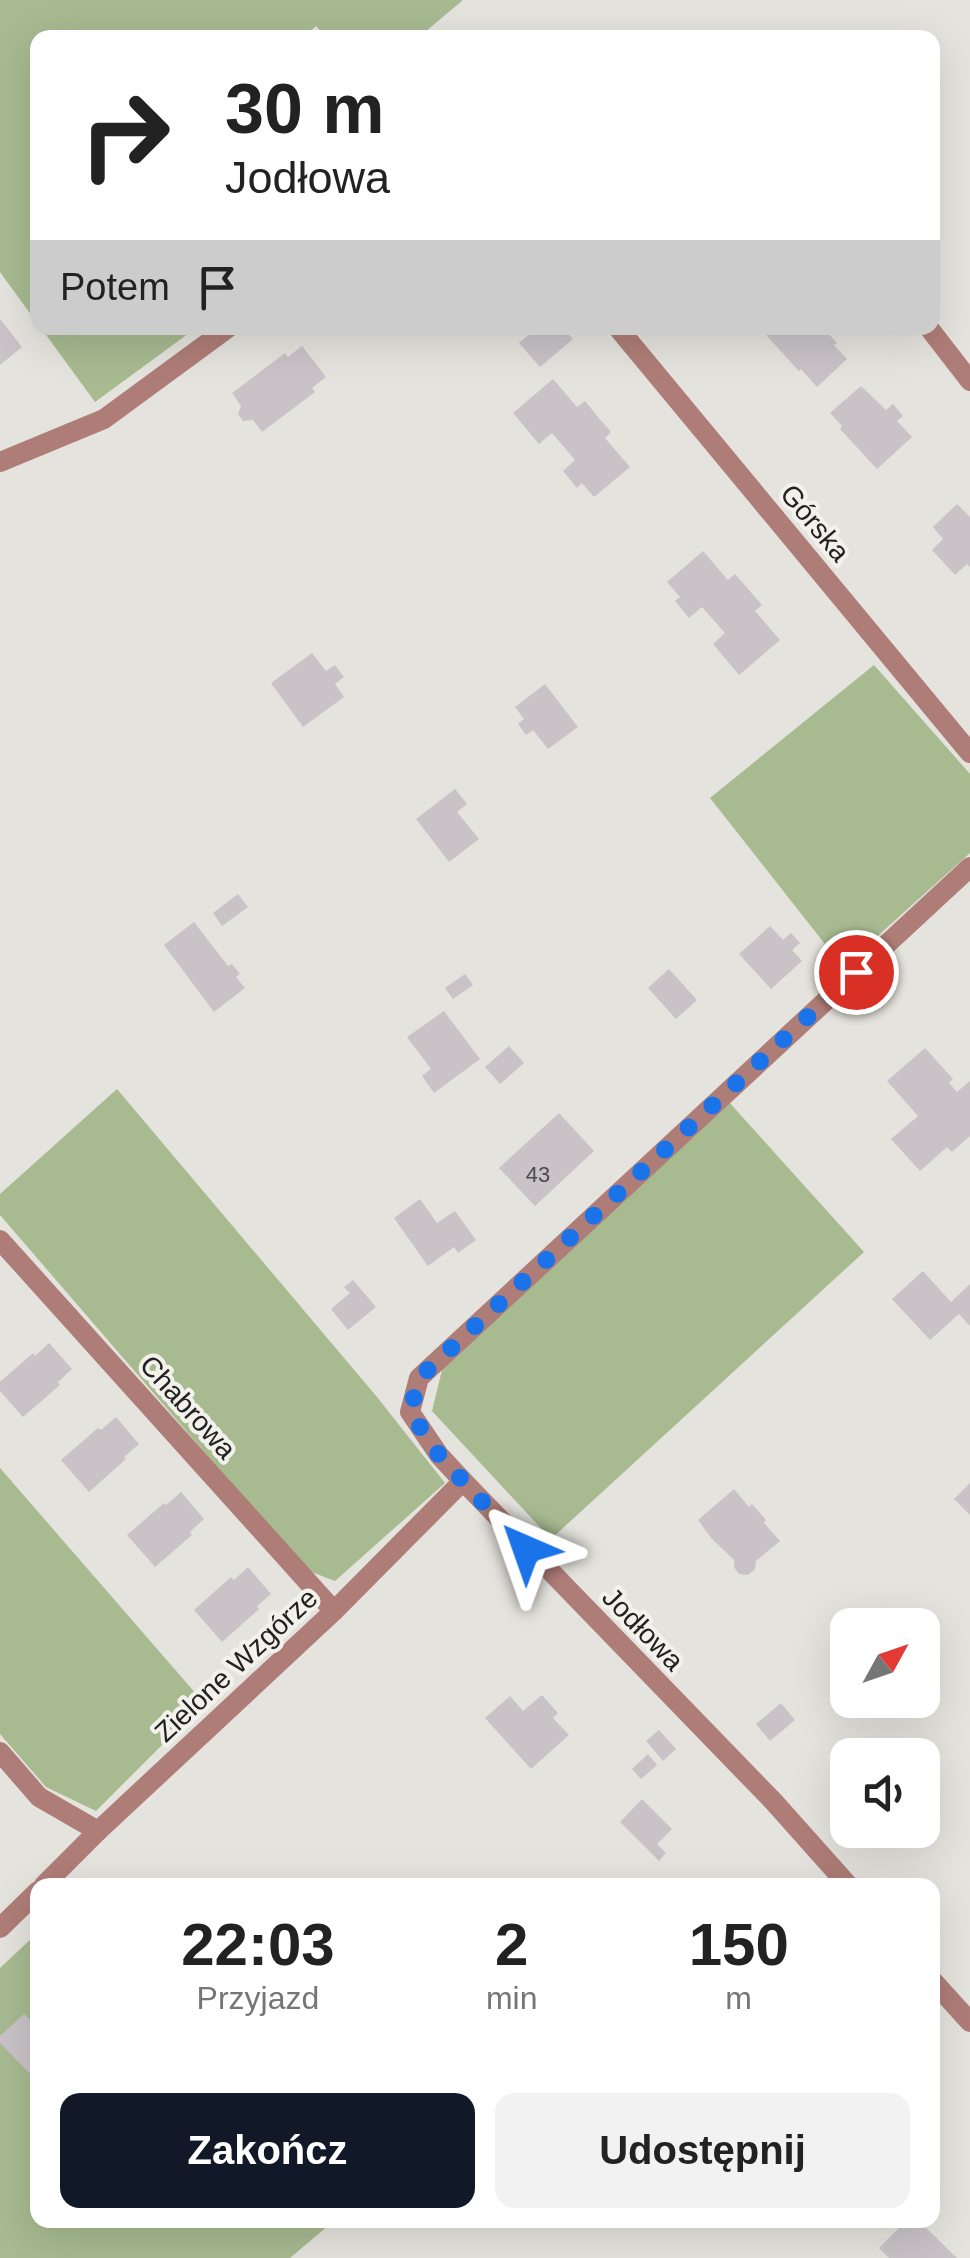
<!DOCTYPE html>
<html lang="pl">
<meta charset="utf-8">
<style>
:root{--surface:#fff;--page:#f2f2f2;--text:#222;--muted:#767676;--accent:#111827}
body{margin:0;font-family:Helvetica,sans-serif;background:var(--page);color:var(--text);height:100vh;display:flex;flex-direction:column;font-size:38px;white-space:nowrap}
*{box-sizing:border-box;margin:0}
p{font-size:32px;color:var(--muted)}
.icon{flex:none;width:55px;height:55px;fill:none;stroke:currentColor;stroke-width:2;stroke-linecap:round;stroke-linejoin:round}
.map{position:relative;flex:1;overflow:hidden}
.drawer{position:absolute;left:30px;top:1878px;width:910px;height:350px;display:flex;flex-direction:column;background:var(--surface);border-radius:20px;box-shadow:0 10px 40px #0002}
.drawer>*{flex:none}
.top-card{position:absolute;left:30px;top:30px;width:910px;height:305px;border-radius:20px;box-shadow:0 10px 40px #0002;background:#fff;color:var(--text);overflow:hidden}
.needle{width:65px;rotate:50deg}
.controls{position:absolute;left:830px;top:1608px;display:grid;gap:20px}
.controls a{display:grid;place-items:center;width:110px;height:110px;border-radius:20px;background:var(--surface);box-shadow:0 10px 40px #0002;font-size:50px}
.pin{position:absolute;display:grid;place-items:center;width:85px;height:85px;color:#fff;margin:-42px;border:5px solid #fff;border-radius:50%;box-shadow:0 2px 10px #0007}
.me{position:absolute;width:110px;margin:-55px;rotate:317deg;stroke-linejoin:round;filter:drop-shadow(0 0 8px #0008)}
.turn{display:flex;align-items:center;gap:35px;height:210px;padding:0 30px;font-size:45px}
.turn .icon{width:130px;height:130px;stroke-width:2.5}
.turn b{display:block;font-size:70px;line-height:85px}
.then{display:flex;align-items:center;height:95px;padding:0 30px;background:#0003;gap:20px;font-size:38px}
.eta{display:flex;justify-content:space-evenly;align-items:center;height:170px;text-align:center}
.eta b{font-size:60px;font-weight:700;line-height:70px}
.primary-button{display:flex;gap:20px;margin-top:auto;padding:20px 30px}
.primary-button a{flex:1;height:115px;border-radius:20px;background:var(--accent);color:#fff;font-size:40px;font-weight:700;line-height:115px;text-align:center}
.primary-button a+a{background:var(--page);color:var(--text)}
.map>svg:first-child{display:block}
</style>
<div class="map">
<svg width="970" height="2258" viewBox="0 0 970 2258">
<rect width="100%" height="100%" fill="#e5e3dd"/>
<g fill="#a7ba90">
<path d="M 0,0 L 463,0 L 419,37 L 326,37 L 316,26 L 302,38 L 38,38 L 37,323 L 0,272 Z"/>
<path d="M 41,328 L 196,328 L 95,402 Z"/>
<path d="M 874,665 L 970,774 L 970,853 L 843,967 L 710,798 Z"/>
<path d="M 117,1089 L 377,1397 L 445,1483 L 335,1581 L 306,1570 L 0,1215 L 0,1194 Z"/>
<path d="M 728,1101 L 864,1252 L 551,1539 L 432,1411 L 443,1366 Z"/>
<path d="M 0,1468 L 204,1703 L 96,1811 L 46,1787 L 0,1734 Z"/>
<path d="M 33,1937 L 38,1942 L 38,2220 L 324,2220 L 329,2225 L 290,2258 L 0,2258 L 0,1968 Z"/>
</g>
<g fill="#c9c3c8">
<path d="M 0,319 L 22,347 L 0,365 Z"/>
<path d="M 537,328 L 563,328 L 573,339 L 540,367 L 519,343 Z"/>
<path d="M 772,328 L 828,328 L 825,330 L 837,343 L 834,345 L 847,359 L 817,387 L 801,369 L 799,371 L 765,334 Z"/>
<path d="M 302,346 L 326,377 L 312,388 L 315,392 L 262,432 L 253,420 L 243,421 L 238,414 L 241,406 L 232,393 L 285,353 L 288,357 Z"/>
<path d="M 553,379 L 577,407 L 585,401 L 598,417 L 611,432 L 605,438 L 630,467 L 594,497 L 582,483 L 577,488 L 563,471 L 575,460 L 552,433 L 539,444 L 513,413 Z"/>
<path d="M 861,386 L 886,410 L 893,404 L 903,416 L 897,421 L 912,437 L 877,469 L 840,429 L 842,426 L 830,413 Z"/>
<path d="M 957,504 L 970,517 L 970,567 L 967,564 L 955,575 L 932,550 L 943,539 L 933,527 Z"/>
<path d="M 703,551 L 728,580 L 735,574 L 762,605 L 755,611 L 780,640 L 739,675 L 713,644 L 725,633 L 702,607 L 689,618 L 675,601 L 680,597 L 667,582 Z"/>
<path d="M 312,653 L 326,671 L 335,665 L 344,677 L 335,684 L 344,697 L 303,727 L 271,683 Z"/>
<path d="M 545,684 L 578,727 L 548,749 L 533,730 L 526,735 L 518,724 L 524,719 L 515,707 Z"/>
<path d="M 455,789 L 467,804 L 457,812 L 479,839 L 449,862 L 416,819 Z"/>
<path d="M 238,894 L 248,907 L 222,926 L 213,913 Z"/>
<path d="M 194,922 L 228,966 L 232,964 L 240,974 L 236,977 L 245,988 L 214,1012 L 164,945 Z"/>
<path d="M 770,926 L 783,940 L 791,933 L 800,943 L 792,950 L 802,961 L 771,989 L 739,954 Z"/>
<path d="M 669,969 L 697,1000 L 676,1019 L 648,988 Z"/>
<path d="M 465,974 L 473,985 L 453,999 L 445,988 Z"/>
<path d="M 444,1011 L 480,1059 L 434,1093 L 422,1076 L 431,1069 L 407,1037 Z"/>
<path d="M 509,1046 L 524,1063 L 500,1084 L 485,1067 Z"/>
<path d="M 925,1048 L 953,1079 L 949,1083 L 957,1092 L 970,1081 L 970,1136 L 952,1152 L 947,1147 L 920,1171 L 891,1139 L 918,1116 L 887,1081 Z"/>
<path d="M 559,1113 L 594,1151 L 535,1206 L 499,1168 Z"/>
<path d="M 420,1199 L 437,1223 L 455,1211 L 476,1240 L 458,1253 L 454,1247 L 428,1266 L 394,1218 Z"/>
<path d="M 923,1271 L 951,1302 L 970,1284 L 970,1326 L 959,1314 L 930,1340 L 892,1299 Z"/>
<path d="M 353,1280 L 376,1307 L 348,1330 L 331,1309 L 350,1293 L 344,1287 Z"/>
<path d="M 49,1343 L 72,1369 L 58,1382 L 60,1385 L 23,1417 L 0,1391 L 0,1382 L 33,1353 L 35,1356 Z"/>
<path d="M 116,1417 L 139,1444 L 124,1457 L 126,1459 L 89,1492 L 61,1460 L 98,1428 L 101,1430 Z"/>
<path d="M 970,1483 L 970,1515 L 954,1499 Z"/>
<path d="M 734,1489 L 749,1507 L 752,1504 L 766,1520 L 764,1523 L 780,1541 L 756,1561 L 755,1569 L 748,1575 L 739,1574 L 734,1567 L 734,1560 L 712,1539 L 698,1520 Z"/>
<path d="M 181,1492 L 204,1519 L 190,1532 L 192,1535 L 155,1567 L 127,1535 L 164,1503 L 166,1505 Z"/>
<path d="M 248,1567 L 271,1594 L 257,1606 L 259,1609 L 222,1642 L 194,1610 L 231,1577 L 234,1580 Z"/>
<path d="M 542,1695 L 558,1713 L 553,1718 L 569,1735 L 531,1769 L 485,1718 L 510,1696 L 523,1711 Z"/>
<path d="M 781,1703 L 795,1720 L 770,1741 L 756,1724 Z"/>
<path d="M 659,1730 L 676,1749 L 663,1761 L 646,1741 Z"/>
<path d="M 648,1754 L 657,1765 L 641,1779 L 632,1769 Z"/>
<path d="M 642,1799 L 672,1829 L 657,1844 L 666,1853 L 659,1861 L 620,1822 Z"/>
<path d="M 871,1830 L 900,1830 L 885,1844 Z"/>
<path d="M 24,2014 L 38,2028 L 38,2082 L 0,2043 L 0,2036 Z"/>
<path d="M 907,2220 L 918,2220 L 957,2258 L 889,2258 L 879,2248 Z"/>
</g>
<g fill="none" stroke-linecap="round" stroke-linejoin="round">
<g stroke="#af7d77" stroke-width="20">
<path d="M 618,328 L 970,753"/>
<path d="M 929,328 L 970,381"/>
<path d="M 0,462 L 104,419 L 228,328"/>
<path d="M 0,1240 L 334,1611"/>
<path d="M 0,1752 L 39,1797 L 98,1831"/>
<path d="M 44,1885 L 98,1831 L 334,1611 L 463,1481"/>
<path d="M 848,1885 L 774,1802 L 463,1481 L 439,1455 L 410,1412 L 419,1378 L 970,867"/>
<path d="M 0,1928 L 38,1891"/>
<path d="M 932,1980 L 970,2022"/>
</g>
</g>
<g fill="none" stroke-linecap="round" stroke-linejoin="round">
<path stroke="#1a73e8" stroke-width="18" stroke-dasharray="0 32.4" d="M 526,1549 L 439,1455 L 410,1412 L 419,1378 L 856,972"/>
</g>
<g text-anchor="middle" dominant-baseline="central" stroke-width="8" stroke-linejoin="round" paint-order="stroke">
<g font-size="22" fill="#4c4a4a">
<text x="538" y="1174">43</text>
</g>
<g font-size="28" fill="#232220" stroke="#f3f1eb">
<text transform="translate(815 523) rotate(50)">Górska</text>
<text transform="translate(188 1407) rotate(48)">Chabrowa</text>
<text transform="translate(643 1629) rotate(46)">Jodłowa</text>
<text transform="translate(236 1665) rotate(-43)">Zielone Wzgórze</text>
</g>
</g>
</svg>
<div class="controls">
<a><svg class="needle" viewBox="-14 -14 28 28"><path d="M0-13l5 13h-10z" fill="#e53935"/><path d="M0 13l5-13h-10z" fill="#767676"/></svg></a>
<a><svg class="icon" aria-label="sound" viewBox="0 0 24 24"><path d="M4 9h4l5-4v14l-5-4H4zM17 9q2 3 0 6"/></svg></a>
</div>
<div class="pin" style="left:856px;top:972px;background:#d93025"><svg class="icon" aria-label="arrive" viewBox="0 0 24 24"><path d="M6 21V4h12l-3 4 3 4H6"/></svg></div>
<svg class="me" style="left:526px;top:1549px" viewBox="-20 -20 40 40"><path d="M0-17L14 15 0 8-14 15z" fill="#1a73e8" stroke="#fff" stroke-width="4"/></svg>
<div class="top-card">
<div class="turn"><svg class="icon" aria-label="right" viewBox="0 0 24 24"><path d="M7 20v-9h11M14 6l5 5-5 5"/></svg><div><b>30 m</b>Jodłowa</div></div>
<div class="then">Potem<svg class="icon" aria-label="arrive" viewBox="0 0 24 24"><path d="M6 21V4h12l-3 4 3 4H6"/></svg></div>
</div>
<section class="drawer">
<div class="eta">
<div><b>22:03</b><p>Przyjazd</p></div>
<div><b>2</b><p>min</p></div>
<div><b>150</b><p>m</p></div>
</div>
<div class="primary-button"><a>Zakończ</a><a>Udostępnij</a></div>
</section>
</div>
